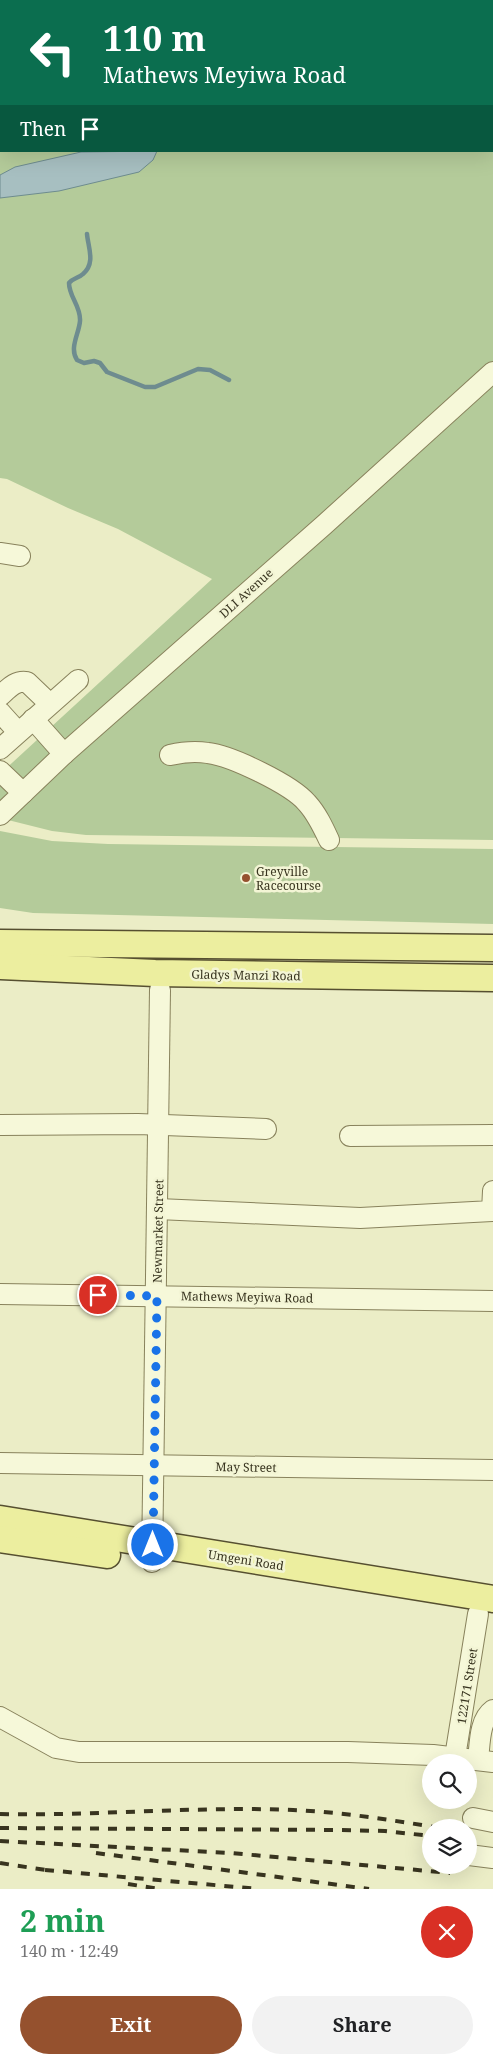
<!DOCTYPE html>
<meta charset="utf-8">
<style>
:root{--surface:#fff;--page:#f2f2f2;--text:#202124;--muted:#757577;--accent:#95512e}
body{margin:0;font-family:"Noto Serif",serif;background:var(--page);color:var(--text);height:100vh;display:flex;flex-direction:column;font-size:19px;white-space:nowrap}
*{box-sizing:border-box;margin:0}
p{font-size:16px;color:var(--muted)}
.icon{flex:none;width:28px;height:28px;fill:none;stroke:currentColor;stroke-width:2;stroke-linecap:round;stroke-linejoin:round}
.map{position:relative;height:1889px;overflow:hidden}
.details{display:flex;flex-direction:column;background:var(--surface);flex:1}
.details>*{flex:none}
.hud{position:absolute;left:0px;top:0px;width:494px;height:152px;box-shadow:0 5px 20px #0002;background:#0b6e4f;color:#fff;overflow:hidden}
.buttons{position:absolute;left:422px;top:1754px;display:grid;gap:10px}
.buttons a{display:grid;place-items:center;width:55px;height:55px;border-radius:50%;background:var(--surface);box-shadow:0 5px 20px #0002;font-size:25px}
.pin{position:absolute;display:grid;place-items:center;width:42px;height:42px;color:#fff;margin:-21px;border:2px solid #fff;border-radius:50%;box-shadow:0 1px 5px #0007}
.me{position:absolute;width:55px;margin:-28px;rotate:0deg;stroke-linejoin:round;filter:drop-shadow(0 0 4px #0008)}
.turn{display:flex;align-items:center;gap:18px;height:105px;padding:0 20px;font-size:22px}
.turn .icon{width:65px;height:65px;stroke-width:2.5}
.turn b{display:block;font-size:35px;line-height:42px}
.then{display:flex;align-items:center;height:48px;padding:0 20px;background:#0003;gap:10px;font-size:19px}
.round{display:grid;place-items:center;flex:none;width:52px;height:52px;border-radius:26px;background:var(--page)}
.overview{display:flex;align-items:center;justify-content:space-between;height:85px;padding:0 20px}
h1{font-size:30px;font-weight:700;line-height:38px;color:#1e9e55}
.primary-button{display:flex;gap:10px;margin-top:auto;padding:10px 20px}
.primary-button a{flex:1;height:58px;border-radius:30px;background:var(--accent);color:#fff;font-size:20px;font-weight:700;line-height:58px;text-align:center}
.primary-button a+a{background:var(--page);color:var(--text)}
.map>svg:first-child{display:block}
</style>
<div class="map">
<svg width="493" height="1889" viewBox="0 0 493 1889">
<rect width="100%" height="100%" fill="#ebedc6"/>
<g fill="#b4cb9a" fill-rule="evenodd">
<path d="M 0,0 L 493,0 L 493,840 L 86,835 L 52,831 L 0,818 L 0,774 L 212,579 L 118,529 L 68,508 L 7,479 L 0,478 ZM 1,1 L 492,1 L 492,151 L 1,151 Z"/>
<path d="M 0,831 L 52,841 L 108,844 L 493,849 L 493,924 L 33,913 L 0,908 Z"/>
</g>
<path fill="#a7bfc1" stroke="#6e8c8f" d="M 157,151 L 153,160 L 139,172 L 59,191 L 0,198 L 0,175 L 15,167 L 81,152 Z"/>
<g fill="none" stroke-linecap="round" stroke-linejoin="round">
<g stroke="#6e8c8f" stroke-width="4.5">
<path d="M 274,0 L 276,1"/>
<path d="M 492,106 L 493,106"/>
<path d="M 87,234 C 88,247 96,263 83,274 C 79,278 73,278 69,283 C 69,297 81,306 80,321 C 79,334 69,348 77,360 L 84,363 L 94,361 L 100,363 L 107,372 L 145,387 L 155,387 L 198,369 L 210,370 L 229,380"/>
</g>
<defs>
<g id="minor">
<path d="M 0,553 L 20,556"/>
<path d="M 0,696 C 8,689 15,680 27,682 L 50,704"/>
<path d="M 0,712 L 18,732"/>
<path d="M 33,719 L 64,754"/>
<path d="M 0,749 L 78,680"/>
<path d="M 170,755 C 183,752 195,751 208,753 C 232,756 292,785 307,803 C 317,814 323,827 329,840"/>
<path d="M 0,771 L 23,793"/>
<path d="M 0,815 L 64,754 L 324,525 L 493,372"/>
<path d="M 0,1125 L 138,1124 L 266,1129"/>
<path d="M 350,1136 L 493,1135"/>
<path d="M 158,1209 L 360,1218 L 492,1211 L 493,1191"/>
<path d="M 0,1294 L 493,1301"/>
<path d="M 0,1463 L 493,1470"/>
<path d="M 152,1562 L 160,990"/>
<path d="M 0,1717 L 56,1748 L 79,1752 L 348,1752 L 433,1755 L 493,1762"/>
<path d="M 455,1757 L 478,1614"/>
<path d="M 478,1760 C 480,1744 479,1720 493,1710"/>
<path d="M 473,1818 L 493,1822"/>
<path d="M 469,1855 L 493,1858"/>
</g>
<g id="major">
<path d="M 0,943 L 493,948"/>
<path d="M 0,966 L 155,973 L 493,978"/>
<path d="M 0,1519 L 493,1599"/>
<path d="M 0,1539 L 107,1555"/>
</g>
</defs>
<use href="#minor" stroke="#88825c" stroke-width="22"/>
<use href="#major" stroke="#564f30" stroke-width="29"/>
<path stroke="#88825c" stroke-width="2.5" stroke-dasharray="4 2.5" stroke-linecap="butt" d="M 492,112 L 493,112"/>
<use href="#minor" stroke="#f6f8d9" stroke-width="20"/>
<use href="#major" stroke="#ecee9f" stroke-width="26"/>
<g stroke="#38341f" stroke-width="4" stroke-dasharray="9 9" stroke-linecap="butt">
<path d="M 0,1814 C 97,1816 195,1806 293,1810 C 342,1812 391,1820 440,1828"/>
<path d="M 0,1828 L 339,1830 L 385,1831 L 431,1836"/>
<path d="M 0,1841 L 231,1853 L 450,1873"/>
<path d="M 96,1853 L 369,1889"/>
<path d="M 0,1863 L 52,1871"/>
<path d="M 45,1870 L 259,1889"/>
<path d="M 128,1884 L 160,1889"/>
</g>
</g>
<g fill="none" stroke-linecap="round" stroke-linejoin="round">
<path stroke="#1a73e8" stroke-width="9" stroke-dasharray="0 16.2" d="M 98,1295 L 157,1296 L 153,1545"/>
</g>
<circle fill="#95512e" stroke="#f3f5d5" stroke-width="2" cx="246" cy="878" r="5"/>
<g text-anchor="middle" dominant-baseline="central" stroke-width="5" stroke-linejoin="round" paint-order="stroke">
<g font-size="12" fill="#38341f" stroke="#f3f5d5">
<text transform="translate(246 593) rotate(-42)">DLI Avenue</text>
<text transform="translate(246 975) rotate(1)">Gladys Manzi Road</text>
<text transform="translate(158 1231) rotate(-89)">Newmarket Street</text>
<text transform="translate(247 1297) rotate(1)">Mathews Meyiwa Road</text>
<text transform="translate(246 1467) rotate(1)">May Street</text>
<text transform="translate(246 1560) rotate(9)">Umgeni Road</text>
<text transform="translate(467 1686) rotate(-81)">122171 Street</text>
</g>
<g font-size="12" fill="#38341f" stroke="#f3f5d5" text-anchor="start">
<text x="256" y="871">Greyville<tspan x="256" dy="14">Racecourse</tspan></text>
</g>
</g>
</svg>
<div class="buttons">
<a><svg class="icon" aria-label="search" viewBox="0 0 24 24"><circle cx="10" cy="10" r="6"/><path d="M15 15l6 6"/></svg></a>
<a><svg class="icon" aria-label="layers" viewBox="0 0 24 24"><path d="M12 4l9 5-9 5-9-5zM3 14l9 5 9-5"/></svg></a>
</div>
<div class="pin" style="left:98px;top:1295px;background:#d93025"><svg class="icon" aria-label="arrive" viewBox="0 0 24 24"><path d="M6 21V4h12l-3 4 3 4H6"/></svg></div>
<svg class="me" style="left:153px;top:1545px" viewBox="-20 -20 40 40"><circle r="17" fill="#1a73e8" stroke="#fff" stroke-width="3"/><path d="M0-11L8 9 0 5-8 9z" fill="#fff"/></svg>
<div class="hud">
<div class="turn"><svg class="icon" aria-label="left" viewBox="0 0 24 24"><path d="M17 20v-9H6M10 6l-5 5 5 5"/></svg><div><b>110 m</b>Mathews Meyiwa Road</div></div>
<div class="then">Then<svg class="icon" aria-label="arrive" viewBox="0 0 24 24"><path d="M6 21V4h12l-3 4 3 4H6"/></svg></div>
</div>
</div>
<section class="details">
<div class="overview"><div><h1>2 min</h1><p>140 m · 12:49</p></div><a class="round" style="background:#d93025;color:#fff"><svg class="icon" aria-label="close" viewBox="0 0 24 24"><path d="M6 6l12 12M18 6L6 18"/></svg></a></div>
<div class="primary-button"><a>Exit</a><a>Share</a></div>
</section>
